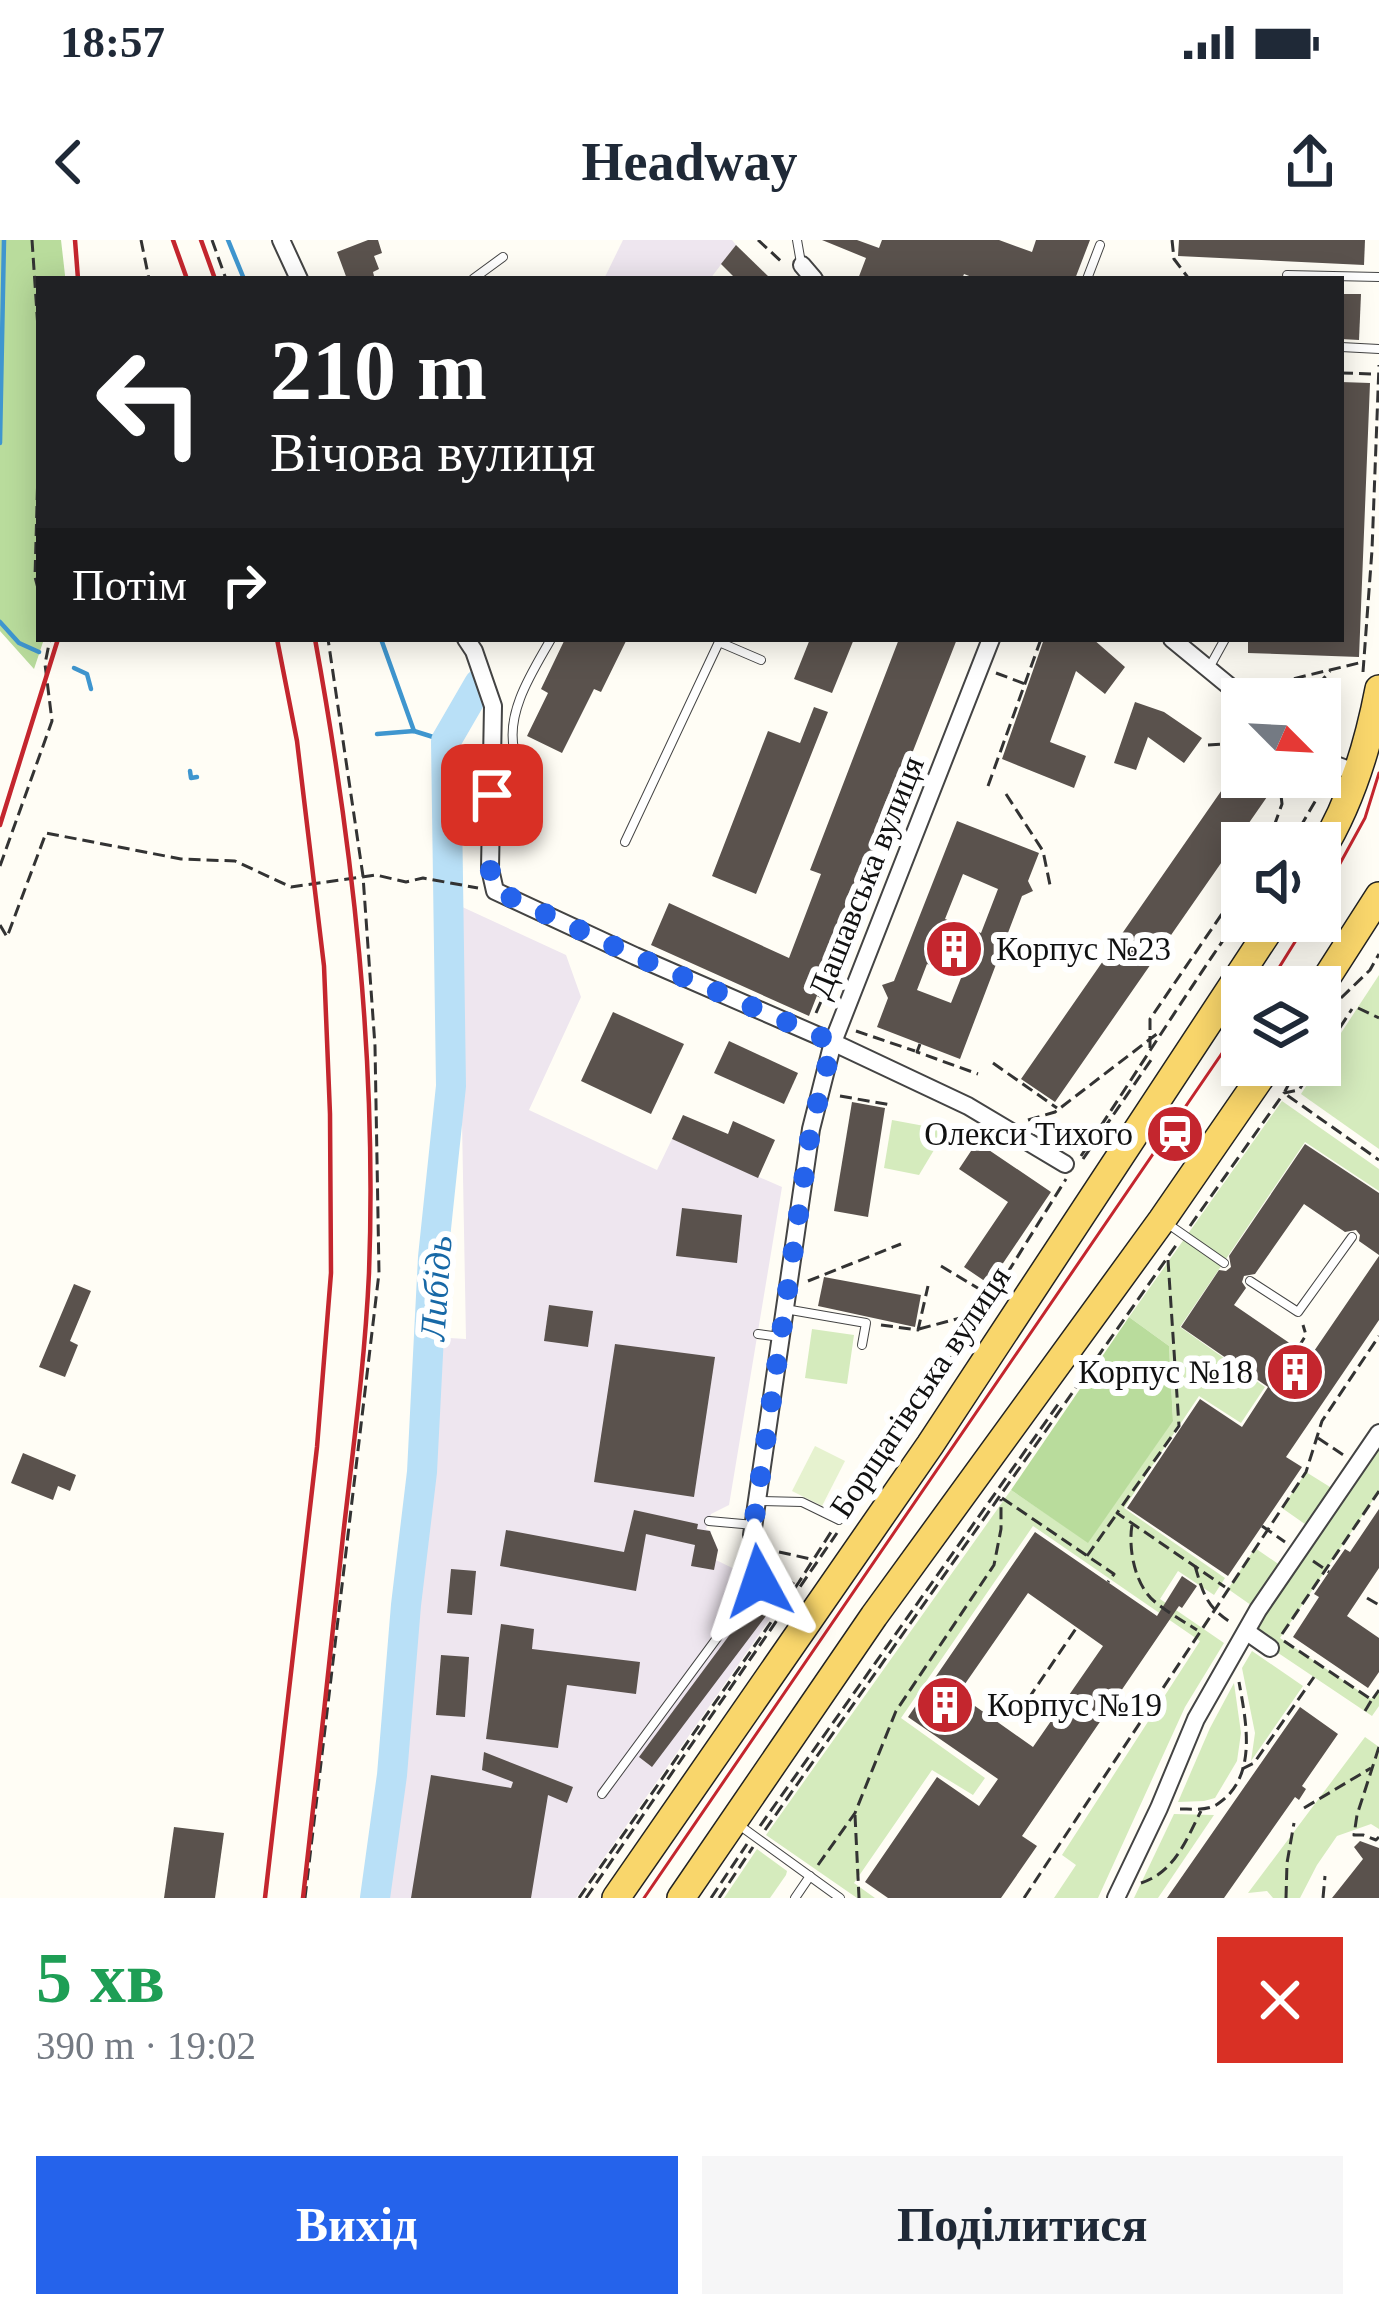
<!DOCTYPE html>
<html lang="uk">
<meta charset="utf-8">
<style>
:root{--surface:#fff;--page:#f6f6f7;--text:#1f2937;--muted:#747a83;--accent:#2563eb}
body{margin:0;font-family:"Times New Roman",serif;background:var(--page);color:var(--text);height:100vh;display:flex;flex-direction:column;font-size:45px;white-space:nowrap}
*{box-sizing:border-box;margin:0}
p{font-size:39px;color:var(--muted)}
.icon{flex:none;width:66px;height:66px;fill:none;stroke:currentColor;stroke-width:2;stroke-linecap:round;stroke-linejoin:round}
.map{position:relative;height:1658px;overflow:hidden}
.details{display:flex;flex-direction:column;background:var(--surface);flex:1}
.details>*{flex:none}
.hud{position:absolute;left:36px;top:36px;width:1308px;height:366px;border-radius:0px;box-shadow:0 6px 30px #0003;background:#202124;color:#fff;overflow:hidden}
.needle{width:78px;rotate:114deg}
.buttons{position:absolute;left:1221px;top:438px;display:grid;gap:24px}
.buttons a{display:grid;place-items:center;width:120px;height:120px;border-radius:0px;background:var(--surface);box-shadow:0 6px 30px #0003;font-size:60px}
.pin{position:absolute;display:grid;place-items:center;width:102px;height:102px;color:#fff;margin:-51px;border-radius:24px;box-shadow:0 6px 18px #0006}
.me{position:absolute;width:132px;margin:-66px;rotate:355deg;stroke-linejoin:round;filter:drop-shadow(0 0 9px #0008)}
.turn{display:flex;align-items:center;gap:42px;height:252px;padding:0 36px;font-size:54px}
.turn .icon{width:156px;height:156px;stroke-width:2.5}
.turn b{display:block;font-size:84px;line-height:102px}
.then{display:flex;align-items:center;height:114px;padding:0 36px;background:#0003;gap:24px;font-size:45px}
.round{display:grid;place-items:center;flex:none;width:126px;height:126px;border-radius:0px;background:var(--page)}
.head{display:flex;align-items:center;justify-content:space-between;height:204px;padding:0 36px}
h1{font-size:72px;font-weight:700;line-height:90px;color:#1e9e55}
.action{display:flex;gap:24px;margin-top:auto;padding:24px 36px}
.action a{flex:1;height:138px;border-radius:0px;background:var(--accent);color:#fff;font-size:48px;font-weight:700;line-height:138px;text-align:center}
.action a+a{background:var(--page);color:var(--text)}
.status{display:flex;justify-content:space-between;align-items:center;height:84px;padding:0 60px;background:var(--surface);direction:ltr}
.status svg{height:33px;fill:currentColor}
header{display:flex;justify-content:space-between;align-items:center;height:156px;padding:0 36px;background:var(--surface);font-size:54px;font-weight:700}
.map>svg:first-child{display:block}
</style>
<div class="status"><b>18:57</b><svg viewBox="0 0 49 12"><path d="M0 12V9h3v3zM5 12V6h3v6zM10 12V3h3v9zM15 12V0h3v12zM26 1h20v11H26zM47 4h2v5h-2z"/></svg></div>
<header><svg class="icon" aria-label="back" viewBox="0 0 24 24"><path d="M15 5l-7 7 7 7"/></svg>Headway<svg class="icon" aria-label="share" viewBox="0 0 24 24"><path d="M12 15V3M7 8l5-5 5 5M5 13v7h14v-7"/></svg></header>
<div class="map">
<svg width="1379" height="1658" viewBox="0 0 1379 1658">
<rect width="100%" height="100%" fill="#fffdf5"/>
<g fill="#eee6ef">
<path d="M 623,0 L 732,0 L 736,5 L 710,39 L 604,39 Z"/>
<path d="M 458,665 L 566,715 L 581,757 L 529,870 L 657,930 L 672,899 L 782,947 L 729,1265 L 711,1274 L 706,1289 L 711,1291 L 709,1301 L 715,1302 L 718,1310 L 716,1320 L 767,1345 L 777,1331 L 795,1343 L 576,1658 L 378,1658 L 408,1407 L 433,1097 L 466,1099 Z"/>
</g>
<g fill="#d5ebbd">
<path d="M 1379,735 L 1379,909 L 1301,854 Z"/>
<path d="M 1282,861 L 1379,929 L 1379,951 L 1305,902 L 1180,1087 L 1265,1147 L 1241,1183 L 1199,1156 L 1124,1268 L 1225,1338 L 1214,1355 L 1178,1331 L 1160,1359 L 1224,1403 L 1185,1467 L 1098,1658 L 1054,1658 L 1076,1625 L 1062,1615 L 1200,1401 L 1033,1286 L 901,1478 L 985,1538 L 973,1555 L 932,1530 L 854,1643 L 875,1658 L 857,1658 L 766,1595 L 1011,1250 L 1088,1302 L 1173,1180 L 1169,1106 L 1129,1077 Z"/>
<path d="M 892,880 L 946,890 L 919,935 L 884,928 Z"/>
<path d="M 812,1089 L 854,1095 L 847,1144 L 805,1138 Z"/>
<path d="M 1379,1193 L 1379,1251 L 1280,1398 L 1371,1459 L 1379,1450 L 1379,1466 L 1372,1476 L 1247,1392 L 1258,1370 L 1228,1349 L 1255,1308 L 1284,1328 L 1312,1289 L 1282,1268 L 1306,1232 L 1338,1252 Z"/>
<path d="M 1252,1411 L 1303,1446 L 1251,1521 L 1255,1493 L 1242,1428 Z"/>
<path d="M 1234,1443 L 1241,1493 L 1237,1521 L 1215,1558 L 1204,1561 L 1178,1562 L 1210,1488 Z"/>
<path d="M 1365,1497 L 1379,1507 L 1379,1589 L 1371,1584 L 1337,1596 L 1317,1625 L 1300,1658 L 1273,1658 L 1267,1651 L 1248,1653 Z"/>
<path d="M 1174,1574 L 1214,1575 L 1158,1658 L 1134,1658 Z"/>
<path d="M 757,1609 L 787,1631 L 786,1635 L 770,1658 L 724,1658 Z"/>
</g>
<g fill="#b9dc9c">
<path d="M 0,0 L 61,0 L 65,35 L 65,39 L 39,39 L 39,399 L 44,399 L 34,429 L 0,391 Z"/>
<path d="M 1129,1077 L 1169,1106 L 1173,1181 L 1088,1303 L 1011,1250 Z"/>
</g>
<path fill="#e6f2cf" d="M 815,1206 L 845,1221 L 822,1266 L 792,1251 Z"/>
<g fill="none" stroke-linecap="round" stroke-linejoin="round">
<g stroke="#3f96cf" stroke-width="4.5">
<path d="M 228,0 L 244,39"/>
<path d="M 0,203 L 4,0"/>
<path d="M 0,382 L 19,403 L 39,412"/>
<path d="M 381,399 L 414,491"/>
<path d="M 74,428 L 87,434 L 91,449"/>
<path d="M 377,494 L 414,491 L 446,501"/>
<path d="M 190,531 L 191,538 L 197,537"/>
</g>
<path stroke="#b9e0f7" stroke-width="30" d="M 375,1658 L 392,1535 L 406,1365 L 422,1232 L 433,1017 L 451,846 L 446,501 L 479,444"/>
</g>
<g fill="#5a524d" fill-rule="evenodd">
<path d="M 368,0 L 378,0 L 382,13 L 374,16 L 379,29 L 373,32 L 374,36 L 365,39 L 347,39 L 337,12 Z"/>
<path d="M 822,0 L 857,0 L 879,8 L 882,0 L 999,0 L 1032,12 L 1036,0 L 1090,0 L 1075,39 L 977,39 L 964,34 L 962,39 L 858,39 L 866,18 Z"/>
<path d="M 1179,0 L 1365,0 L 1364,25 L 1178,16 Z"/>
<path d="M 736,5 L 771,39 L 736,39 L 721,24 Z"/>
<path d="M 1341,54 L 1361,54 L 1359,100 L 1341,99 Z"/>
<path d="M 1341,142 L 1370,143 L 1359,417 L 1248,413 L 1248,399 L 1341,399 Z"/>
<path d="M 565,399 L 627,399 L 601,452 L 594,449 L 562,513 L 527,496 L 548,453 L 541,449 Z"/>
<path d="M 810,399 L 854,399 L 832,453 L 794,439 Z"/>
<path d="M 899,399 L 957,399 L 809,776 L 651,705 L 669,663 L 789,718 L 821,634 L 810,630 Z"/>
<path d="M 1044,399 L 1093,399 L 1125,427 L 1105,454 L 1076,431 L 1050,502 L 1086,516 L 1074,548 L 1002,519 Z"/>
<path d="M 1135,462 L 1164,472 L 1202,498 L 1184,523 L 1148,497 L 1136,530 L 1114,523 Z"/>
<path d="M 814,467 L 828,472 L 756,654 L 712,636 L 768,491 L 800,503 Z"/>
<path d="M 1242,521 L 1242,537 L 1266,537 L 1276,544 L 1055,862 L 1021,839 Z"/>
<path d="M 957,581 L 1039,613 L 1028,641 L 1033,651 L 1022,656 L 960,819 L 877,787 L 888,758 L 882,745 L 894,741 ZM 963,634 L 998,649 L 981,693 L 945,679 ZM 927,724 L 961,738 L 951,763 L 917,750 Z"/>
<path d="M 613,772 L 684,804 L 651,874 L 581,841 Z"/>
<path d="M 729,801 L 798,833 L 784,864 L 714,833 Z"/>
<path d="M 852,862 L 885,868 L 868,977 L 834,971 Z"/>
<path d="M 683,875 L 728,894 L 733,881 L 775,900 L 758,938 L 672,899 Z"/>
<path d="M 977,902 L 1051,952 L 989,1044 L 964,1027 L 1008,962 L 959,929 Z"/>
<path d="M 1305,904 L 1379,953 L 1379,1015 L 1359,1001 L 1360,995 L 1356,990 L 1345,992 L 1304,964 L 1255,1034 L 1244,1036 L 1242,1042 L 1246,1048 L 1234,1065 L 1310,1117 L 1379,1016 L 1379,1080 L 1286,1217 L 1302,1227 L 1228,1336 L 1127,1268 L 1200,1159 L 1242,1187 L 1268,1147 L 1181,1087 L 1219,1030 L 1226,1031 L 1231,1027 L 1229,1016 Z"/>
<path d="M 682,968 L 742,975 L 737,1023 L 676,1016 Z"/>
<path d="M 824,1037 L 921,1055 L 915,1087 L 818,1066 Z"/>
<path d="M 74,1044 L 91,1051 L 70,1101 L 78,1105 L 65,1137 L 39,1127 Z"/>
<path d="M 549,1065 L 593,1071 L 588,1107 L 544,1101 Z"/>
<path d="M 615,1104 L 715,1117 L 694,1257 L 594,1242 Z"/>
<path d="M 23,1213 L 76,1235 L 70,1251 L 58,1246 L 53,1260 L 11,1243 Z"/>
<path d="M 1379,1269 L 1379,1328 L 1347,1376 L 1379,1398 L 1379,1432 L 1368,1448 L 1293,1397 L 1319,1357 L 1314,1354 L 1329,1332 L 1345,1309 L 1350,1312 Z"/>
<path d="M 634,1270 L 698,1284 L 697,1289 L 710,1291 L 718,1310 L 714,1330 L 691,1326 L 695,1305 L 646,1294 L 636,1351 L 500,1326 L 506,1290 L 624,1312 Z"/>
<path d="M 1035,1292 L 1157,1376 L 1182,1336 L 1197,1346 L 1182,1368 L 1179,1366 L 1022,1596 L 1037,1606 L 1001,1658 L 888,1658 L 865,1642 L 937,1537 L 979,1566 L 998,1539 L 908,1477 ZM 1028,1353 L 1103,1406 L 1033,1507 L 958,1454 Z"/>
<path d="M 451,1329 L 476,1331 L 472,1375 L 447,1373 Z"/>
<path d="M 777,1331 L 795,1343 L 773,1375 L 769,1372 L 652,1527 L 639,1517 Z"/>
<path d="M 501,1384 L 534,1389 L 532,1409 L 640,1422 L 636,1454 L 567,1445 L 558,1508 L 486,1499 Z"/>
<path d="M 441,1415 L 469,1417 L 465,1477 L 436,1475 Z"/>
<path d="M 1300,1467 L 1338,1494 L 1302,1546 L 1306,1549 L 1299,1560 L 1295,1557 L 1224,1658 L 1167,1658 Z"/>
<path d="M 484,1512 L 573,1547 L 567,1563 L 548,1555 L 531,1658 L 411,1658 L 431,1535 L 511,1548 L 513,1542 L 482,1530 Z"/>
<path d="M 174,1587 L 224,1593 L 215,1658 L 164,1658 Z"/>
<path d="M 1360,1601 L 1379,1608 L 1379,1658 L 1332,1658 L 1363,1619 L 1354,1607 Z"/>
</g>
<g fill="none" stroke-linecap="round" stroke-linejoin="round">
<defs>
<g id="lane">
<path d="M 797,0 L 801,23"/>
<path d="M 1287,35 L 1379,37"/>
<path d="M 473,39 L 503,17"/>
<path d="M 1087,39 L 1100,5"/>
<path d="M 1341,107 L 1379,109"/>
<path d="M 1209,428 L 1225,399"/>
<path d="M 529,576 C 526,553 518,531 514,509 C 506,471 533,431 551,399"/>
<path d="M 625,602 L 719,402 L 761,420"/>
<path d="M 1168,984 L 1224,1023"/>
<path d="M 1250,1041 L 1298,1072 L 1352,997"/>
<path d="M 785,1069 L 866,1083 L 862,1105"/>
<path d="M 758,1094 L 780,1097"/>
<path d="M 759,1261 L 802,1262 L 839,1280"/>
<path d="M 709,1281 L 754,1285"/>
<path d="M 602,1554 L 759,1341 L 762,1327"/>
<path d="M 739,1585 L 840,1658"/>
<path d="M 795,1658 L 810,1636"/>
</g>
<g id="street">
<path d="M 281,0 L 299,39"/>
<path d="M 802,25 L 814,39"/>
<path d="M 466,399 L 474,411 L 493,466 L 490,629 L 495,651 L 635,716 L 828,800 L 968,866 L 1065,924"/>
<path d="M 1172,399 L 1245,459"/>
<path d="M 1320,519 L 1357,533"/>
<path d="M 763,1325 L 761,1307 L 752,1295 L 811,889 L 833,802 L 991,399"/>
<path d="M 1247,1392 L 1270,1408"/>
<path d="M 1116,1658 L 1159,1568 L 1196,1479 L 1258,1370 L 1379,1193"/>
</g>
<g id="primary">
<path d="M 1320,613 C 1351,563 1368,506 1379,449"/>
<path d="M 1320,748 L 1379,656"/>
<path d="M 616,1658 L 930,1205 L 1275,681"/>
<path d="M 681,1658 L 874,1376 L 1162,980 L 1269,825"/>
</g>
</defs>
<use href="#lane" stroke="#444" stroke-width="10"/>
<use href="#street" stroke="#444" stroke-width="20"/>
<use href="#primary" stroke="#222" stroke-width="30"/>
<g stroke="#333" stroke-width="3" stroke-dasharray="12 6" stroke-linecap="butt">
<path d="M 32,0 L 39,103"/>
<path d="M 141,0 L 149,39"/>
<path d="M 212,0 L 226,39"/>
<path d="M 758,0 L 783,23"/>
<path d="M 1172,0 L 1174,19 L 1189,39"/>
<path d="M 1341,133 L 1375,134"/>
<path d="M 39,194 L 35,337 L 39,352"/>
<path d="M 1363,432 L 1372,310 L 1379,125"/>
<path d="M 996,433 L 1028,445"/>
<path d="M 1259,447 L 1363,422"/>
<path d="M 1306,459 L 1330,431"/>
<path d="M 1208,505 L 1225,504 L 1242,514"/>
<path d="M 988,546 L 1041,399"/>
<path d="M 1006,554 L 1043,611 L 1050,645"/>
<path d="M 1268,603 L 1282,564 L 1279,537"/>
<path d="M 1291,603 L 1320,553 L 1324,541"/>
<path d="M 0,626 L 52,481 L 45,424 L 50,399"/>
<path d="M 0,685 L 7,697 L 46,593 L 181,619 L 235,621 L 291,647 L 376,635 L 406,642 L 423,638 L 478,648"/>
<path d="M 1341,758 L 1370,730 L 1379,714"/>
<path d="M 1358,768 L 1379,778"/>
<path d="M 816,773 L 823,757 L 818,755"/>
<path d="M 1320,782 L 1329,768"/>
<path d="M 856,791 L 915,811"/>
<path d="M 1320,795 L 1335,773"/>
<path d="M 920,804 L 917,812 L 978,834"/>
<path d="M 1150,808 L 1150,779 L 1239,649 L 1242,648"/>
<path d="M 1320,818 L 1352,769"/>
<path d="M 993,823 L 1057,868"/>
<path d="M 1299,825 L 1284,853 L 1379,920"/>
<path d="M 840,856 L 891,865"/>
<path d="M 1028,880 L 1055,872 L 1158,793"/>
<path d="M 1081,916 C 1135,835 1186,753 1242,673"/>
<path d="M 1083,919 L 1151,820 L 1150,817"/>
<path d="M 1190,986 L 1284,853 L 1299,850 L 1315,825"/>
<path d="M 1168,1020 L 1179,1186 L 1117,1273 L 1225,1347"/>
<path d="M 941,1026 L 991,1056"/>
<path d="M 808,1041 L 901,1004"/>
<path d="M 881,1085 L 918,1090 L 928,1046"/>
<path d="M 919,1089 L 979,1073"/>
<path d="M 1298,1108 L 1306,1095 L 1303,1085"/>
<path d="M 1318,1198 L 1345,1216"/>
<path d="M 1002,1258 L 1114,1334 L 1108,1342"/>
<path d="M 845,1271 L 983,1072 L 1066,939"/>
<path d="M 848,1275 L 980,1079"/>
<path d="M 1132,1285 C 1128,1309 1135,1345 1154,1361 C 1167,1372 1183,1381 1197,1390"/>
<path d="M 1262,1286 L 1285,1302"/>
<path d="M 779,1312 L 811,1319"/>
<path d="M 1087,1316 L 1116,1275"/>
<path d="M 1313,1321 L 1329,1332"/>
<path d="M 1195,1326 C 1203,1353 1206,1366 1230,1382"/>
<path d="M 1367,1358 L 1379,1365"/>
<path d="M 1282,1394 L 1379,1251"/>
<path d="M 1284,1401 L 1372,1460 L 1379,1450"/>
<path d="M 1365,1471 L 1371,1461"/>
<path d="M 1018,1474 L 1077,1387"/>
<path d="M 1379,1507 L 1357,1575 L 1354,1595 L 1363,1595 L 1376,1600 L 1379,1597"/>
<path d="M 1242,1529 L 1254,1523 L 1314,1437"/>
<path d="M 1304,1568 L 1371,1528"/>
<path d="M 1180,1569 C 1193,1569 1209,1571 1219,1563 C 1258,1536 1246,1481 1239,1442"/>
<path d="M 855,1575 L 859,1658"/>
<path d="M 760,1586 L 1059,1163"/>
<path d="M 765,1590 L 1177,1004"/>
<path d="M 818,1625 L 855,1573 L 896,1471 L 994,1325 L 1001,1289 L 1001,1259"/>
<path d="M 1141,1643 C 1175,1632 1186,1600 1201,1571"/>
<path d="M 305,1658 L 379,1033 L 375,806 L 363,636 L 328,399"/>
<path d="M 579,1658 L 799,1342 L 833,1289"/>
<path d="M 586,1658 L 837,1293"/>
<path d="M 711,1658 L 747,1604"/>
<path d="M 719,1658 L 753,1607"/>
<path d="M 1024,1658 L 1306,1232 L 1322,1181 L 1379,1096"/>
<path d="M 1286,1658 L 1287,1623 L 1294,1583"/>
<path d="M 1323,1658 L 1325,1636"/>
</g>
<use href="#lane" stroke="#fff" stroke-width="8"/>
<use href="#street" stroke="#fff" stroke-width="16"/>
<use href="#primary" stroke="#f9d66b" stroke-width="27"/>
<g stroke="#c4262e" stroke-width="3">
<path d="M 1320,660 L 1365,578 L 1379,533"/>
<path d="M 1267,747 L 1308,681"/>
<path d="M 644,1658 L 1242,784"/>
</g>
<g stroke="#c4262e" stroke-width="4.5">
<path d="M 75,0 L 78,39"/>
<path d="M 173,0 L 187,39"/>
<path d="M 201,0 L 215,39"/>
<path d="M 0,585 L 58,399"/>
<path d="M 265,1658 L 317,1207 L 331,1033 L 330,874 L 324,726 L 297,501 L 277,399"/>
<path d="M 303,1658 C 317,1537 330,1417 343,1296 C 353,1209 365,1121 369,1033 C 377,820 353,608 315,399"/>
</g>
</g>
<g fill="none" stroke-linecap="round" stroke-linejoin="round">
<path stroke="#2563eb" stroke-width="21" stroke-dasharray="0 37.8" d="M 492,555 L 490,629 L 495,650 L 635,716 L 833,802 L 811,889 L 752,1295 C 763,1311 763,1323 759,1341"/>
</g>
<defs>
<symbol id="building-disc" viewBox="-11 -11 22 22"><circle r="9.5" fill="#c4262e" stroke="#fff"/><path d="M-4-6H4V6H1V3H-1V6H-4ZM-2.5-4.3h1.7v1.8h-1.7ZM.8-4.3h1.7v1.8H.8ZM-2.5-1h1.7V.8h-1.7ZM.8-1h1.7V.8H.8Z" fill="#fff"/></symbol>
<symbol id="station-disc" viewBox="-11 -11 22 22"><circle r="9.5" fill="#c4262e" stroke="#fff"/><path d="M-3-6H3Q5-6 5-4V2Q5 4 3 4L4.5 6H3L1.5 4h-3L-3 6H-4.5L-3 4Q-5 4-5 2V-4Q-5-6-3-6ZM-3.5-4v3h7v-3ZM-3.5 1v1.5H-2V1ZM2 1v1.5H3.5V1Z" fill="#fff"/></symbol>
</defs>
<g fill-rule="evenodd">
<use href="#building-disc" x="921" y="676" width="66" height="66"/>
<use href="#station-disc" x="1142" y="861" width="66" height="66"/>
<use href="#building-disc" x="1262" y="1099" width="66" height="66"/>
<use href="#building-disc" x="912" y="1432" width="66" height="66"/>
</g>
<g text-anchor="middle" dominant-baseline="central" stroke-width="12" stroke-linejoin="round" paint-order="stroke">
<g font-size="33" fill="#111" stroke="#fff">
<text transform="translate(866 637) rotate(-68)">Дашавська вулиця</text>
<text transform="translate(920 1152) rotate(-56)">Борщагівська вулиця</text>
</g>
<g font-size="33" fill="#111" stroke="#fff" text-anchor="start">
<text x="996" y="709">Корпус №23</text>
<text x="1133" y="894" text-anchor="end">Олекси Тихого</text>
<text x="1253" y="1132" text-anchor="end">Корпус №18</text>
<text x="987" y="1465">Корпус №19</text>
</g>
<g font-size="36" font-style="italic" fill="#1768a6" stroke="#fff">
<text transform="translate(436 1048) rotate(-86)">Либідь</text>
</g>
</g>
</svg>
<div class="buttons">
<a><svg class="needle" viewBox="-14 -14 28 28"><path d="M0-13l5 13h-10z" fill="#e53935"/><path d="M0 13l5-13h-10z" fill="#747a83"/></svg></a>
<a><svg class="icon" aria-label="sound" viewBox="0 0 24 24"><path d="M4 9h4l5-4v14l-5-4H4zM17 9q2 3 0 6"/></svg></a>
<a><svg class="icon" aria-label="layers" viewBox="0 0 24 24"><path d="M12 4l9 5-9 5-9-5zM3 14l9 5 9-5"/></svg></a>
</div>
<div class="pin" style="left:492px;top:555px;background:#d93025"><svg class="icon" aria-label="arrive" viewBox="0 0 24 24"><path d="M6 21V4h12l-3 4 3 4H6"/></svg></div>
<svg class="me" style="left:759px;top:1341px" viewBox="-20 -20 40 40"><path d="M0-17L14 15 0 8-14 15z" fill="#2563eb" stroke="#fff" stroke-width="4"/></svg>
<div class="hud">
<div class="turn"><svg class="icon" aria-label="left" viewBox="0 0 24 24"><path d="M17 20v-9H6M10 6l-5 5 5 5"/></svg><div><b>210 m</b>Вічова вулиця</div></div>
<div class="then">Потім<svg class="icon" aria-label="right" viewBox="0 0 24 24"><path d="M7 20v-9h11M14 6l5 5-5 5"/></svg></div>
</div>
</div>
<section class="details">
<div class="head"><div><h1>5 хв</h1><p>390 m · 19:02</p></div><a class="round" style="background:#d93025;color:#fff"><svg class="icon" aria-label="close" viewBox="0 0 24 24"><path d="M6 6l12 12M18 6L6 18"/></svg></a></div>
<div class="action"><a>Вихід</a><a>Поділитися</a></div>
</section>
